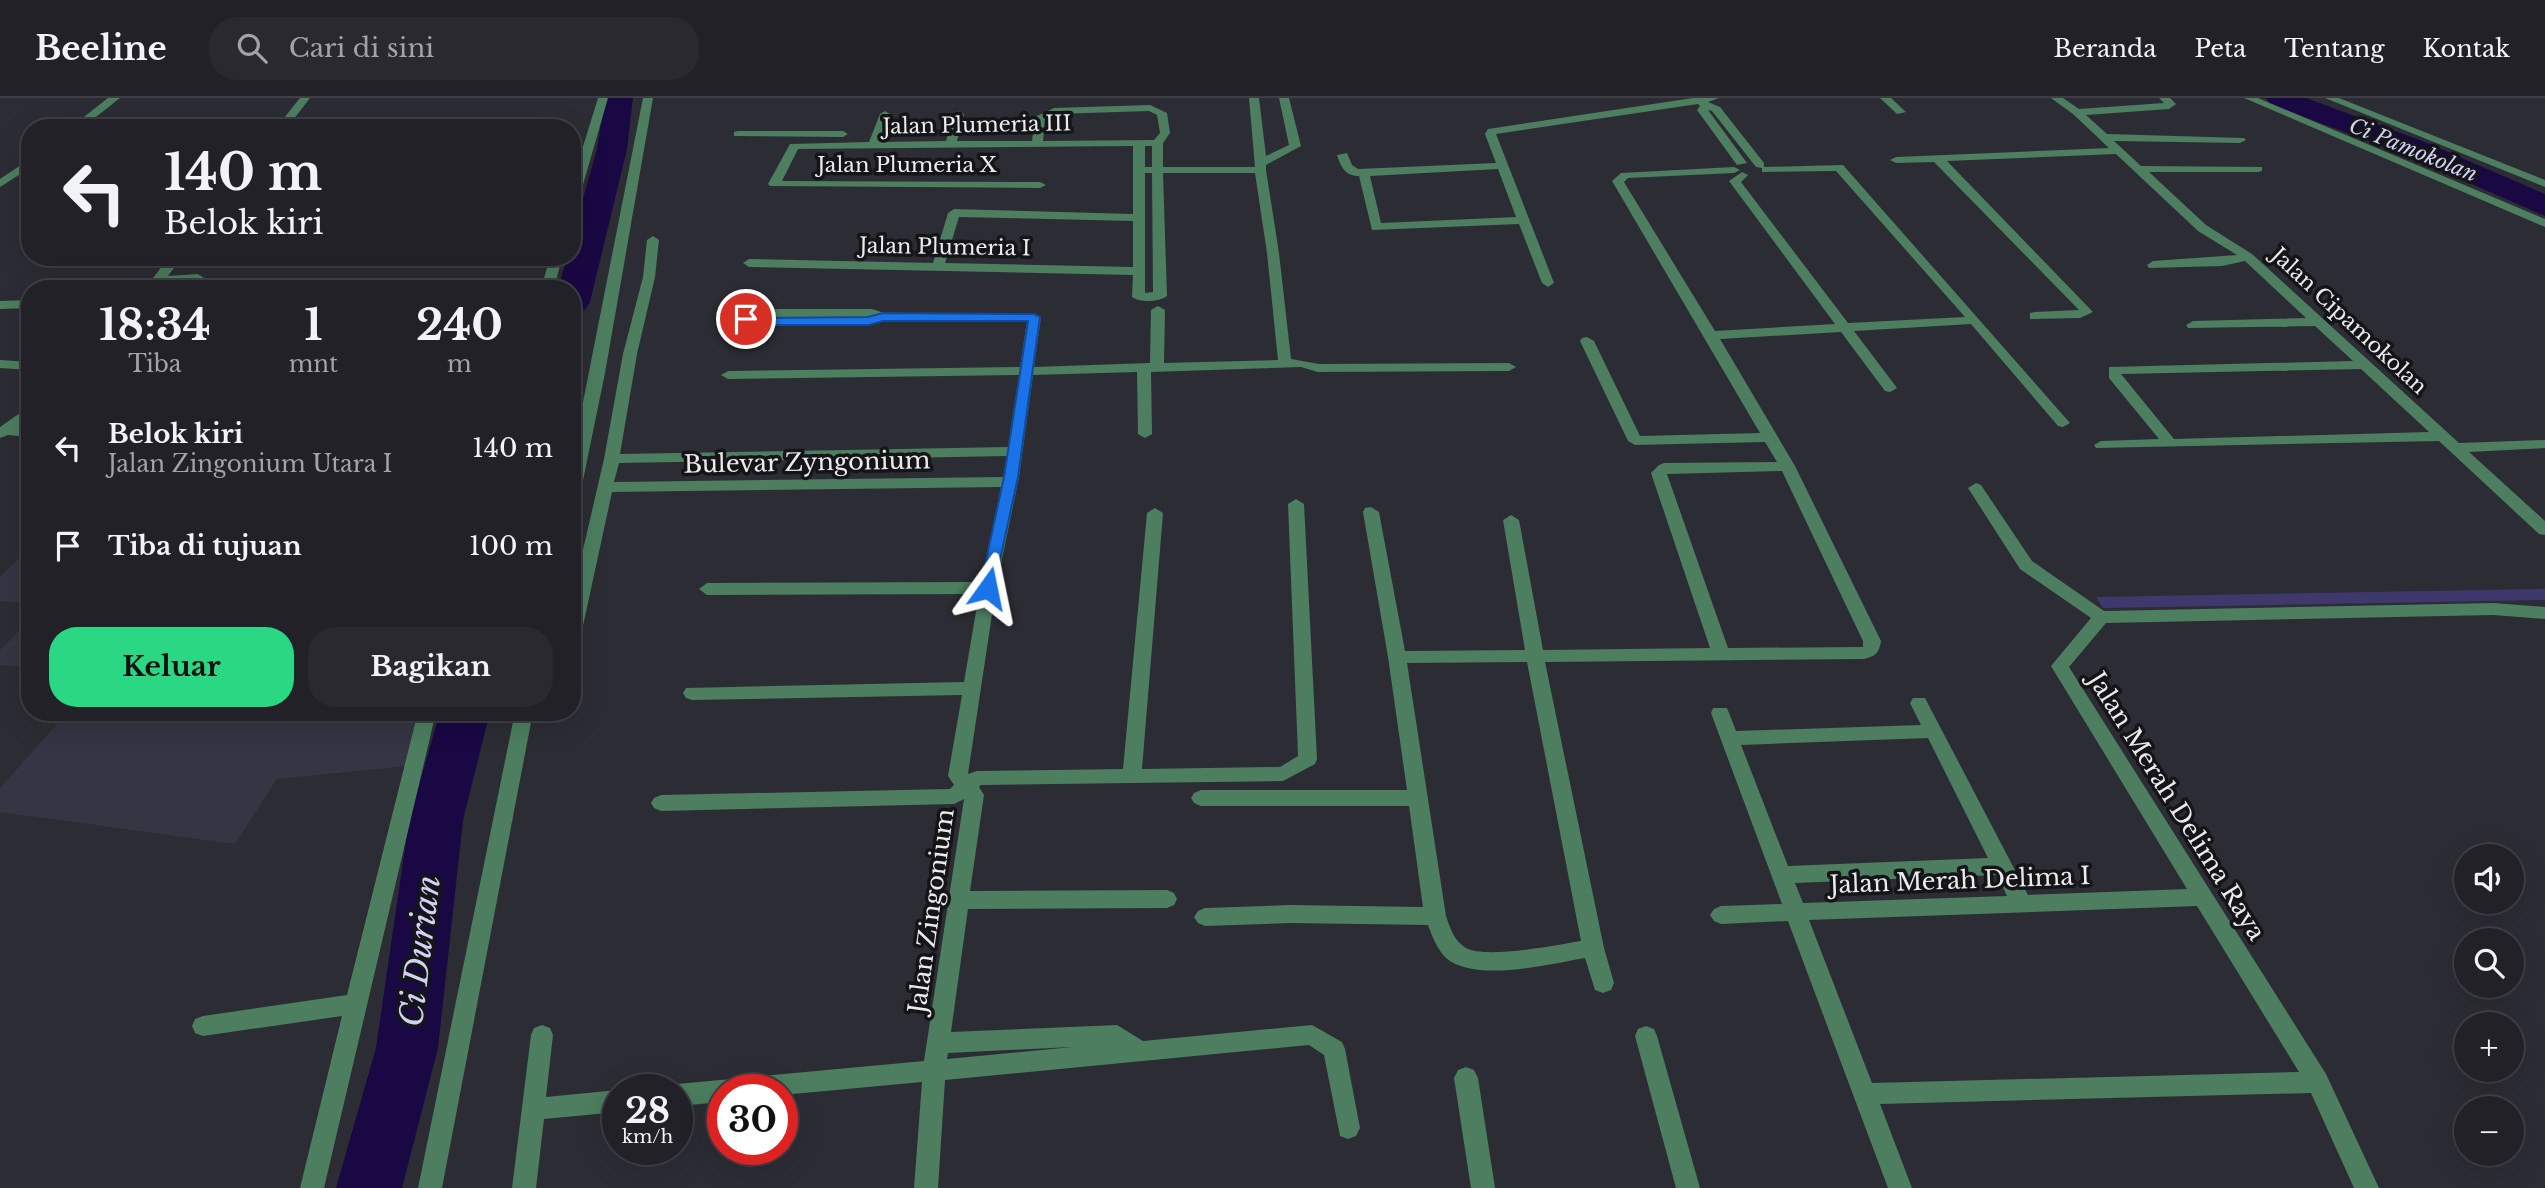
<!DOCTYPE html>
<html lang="id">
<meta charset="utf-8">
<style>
:root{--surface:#212127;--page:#29292f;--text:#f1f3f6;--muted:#a2a3a7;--line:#3e3e44;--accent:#2ad884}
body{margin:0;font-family:"Libre Baskerville",serif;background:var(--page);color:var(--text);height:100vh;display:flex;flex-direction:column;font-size:26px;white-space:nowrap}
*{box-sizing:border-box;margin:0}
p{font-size:23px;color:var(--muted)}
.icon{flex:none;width:38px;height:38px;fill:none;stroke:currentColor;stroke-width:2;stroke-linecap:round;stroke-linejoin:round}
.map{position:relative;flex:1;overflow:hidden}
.sheet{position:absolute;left:21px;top:182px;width:560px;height:441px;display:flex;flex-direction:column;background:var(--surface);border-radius:28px;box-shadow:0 7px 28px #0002,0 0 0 2px var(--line)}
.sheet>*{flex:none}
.banner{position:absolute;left:21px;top:21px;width:560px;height:147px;border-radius:28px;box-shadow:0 7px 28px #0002,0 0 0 2px var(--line);background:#212127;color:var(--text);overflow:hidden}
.tools{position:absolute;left:2454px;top:746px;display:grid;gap:14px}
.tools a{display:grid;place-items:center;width:70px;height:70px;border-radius:50%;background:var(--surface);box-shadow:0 7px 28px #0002,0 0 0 2px var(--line);font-size:35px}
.speed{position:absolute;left:602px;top:976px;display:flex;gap:14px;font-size:35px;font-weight:700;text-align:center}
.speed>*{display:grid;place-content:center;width:91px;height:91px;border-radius:50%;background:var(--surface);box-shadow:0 7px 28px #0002,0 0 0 2px var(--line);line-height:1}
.speed small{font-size:18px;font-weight:400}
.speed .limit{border:10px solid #d22;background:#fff;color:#111}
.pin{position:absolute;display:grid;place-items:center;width:60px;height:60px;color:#fff;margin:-30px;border:4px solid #fff;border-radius:50%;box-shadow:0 2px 7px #0007}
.me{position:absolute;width:77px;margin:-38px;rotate:12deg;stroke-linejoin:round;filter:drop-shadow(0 0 5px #0008)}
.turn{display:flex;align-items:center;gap:24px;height:147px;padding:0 28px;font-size:32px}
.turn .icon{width:91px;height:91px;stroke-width:2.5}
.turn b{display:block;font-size:49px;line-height:60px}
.eta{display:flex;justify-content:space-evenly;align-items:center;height:119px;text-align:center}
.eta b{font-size:42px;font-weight:700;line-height:49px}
.action{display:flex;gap:14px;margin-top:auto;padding:14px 28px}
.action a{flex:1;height:80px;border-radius:28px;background:var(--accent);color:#111;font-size:28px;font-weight:700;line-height:80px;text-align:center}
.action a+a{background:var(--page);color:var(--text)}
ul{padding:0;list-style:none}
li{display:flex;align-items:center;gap:21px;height:98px;padding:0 28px}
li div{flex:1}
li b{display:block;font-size:26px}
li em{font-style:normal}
header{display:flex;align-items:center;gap:42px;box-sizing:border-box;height:98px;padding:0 35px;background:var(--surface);border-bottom:2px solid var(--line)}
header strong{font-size:33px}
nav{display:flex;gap:38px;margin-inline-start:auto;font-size:24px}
.search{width:490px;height:63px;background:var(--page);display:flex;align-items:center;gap:18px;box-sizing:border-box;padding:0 24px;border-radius:28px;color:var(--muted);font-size:26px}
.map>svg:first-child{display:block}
</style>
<header>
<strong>Beeline</strong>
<div class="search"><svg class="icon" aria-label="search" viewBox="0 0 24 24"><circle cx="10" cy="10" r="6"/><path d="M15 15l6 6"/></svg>Cari di sini</div>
<nav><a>Beranda</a><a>Peta</a><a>Tentang</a><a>Kontak</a></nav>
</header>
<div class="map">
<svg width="2545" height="1090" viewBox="0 0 2545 1090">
<rect width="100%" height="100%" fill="#2c2c34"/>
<g fill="#353543">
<path d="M 30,449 L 30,505 L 0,503 L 0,479 Z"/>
<path d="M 30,522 L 30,569 L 0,567 L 0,552 Z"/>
<path d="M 68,614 L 420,614 L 406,668 L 277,681 L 235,746 L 0,714 L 0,690 Z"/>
</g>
<path fill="#3e386d" d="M 2545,491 L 2545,502 L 2103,510 L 2096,499 Z"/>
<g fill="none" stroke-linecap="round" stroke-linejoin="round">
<g fill="#190843" fill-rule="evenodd">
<path d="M 605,0 L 633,0 L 627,51 L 590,204 L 585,212 L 572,215 L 572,191 L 558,191 L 567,159 L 572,159 L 572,140 L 597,51 Z"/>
<path d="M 2266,0 L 2306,0 L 2425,44 L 2545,96 L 2545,118 L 2403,56 L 2270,6 Z"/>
<path d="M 440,614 L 490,614 L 463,722 L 438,950 L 402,1090 L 336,1090 L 376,950 L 409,722 Z"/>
</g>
<g fill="#4c7e5f" fill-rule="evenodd">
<path d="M 108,0 L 120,0 L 82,30 L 70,30 Z"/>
<path d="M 300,0 L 310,0 L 287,30 L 276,30 Z"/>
<path d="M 598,0 L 608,0 L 578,104 L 572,107 L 572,84 Z"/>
<path d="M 643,0 L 653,0 L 605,275 L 580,397 L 572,402 L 572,360 Z"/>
<path d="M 1249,0 L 1259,0 L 1266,58 L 1289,47 L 1279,0 L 1289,0 L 1301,48 L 1266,67 L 1266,72 L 1279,155 L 1291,261 L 1319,266 L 1509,265 L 1516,269 L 1509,273 L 1318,274 L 1301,269 L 1151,274 L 1152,336 L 1145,340 L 1138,336 L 1137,274 L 1033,277 L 1019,379 L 996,490 L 968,676 L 977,673 L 1123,671 L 1147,415 L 1155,410 L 1163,415 L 1142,671 L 1280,669 L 1298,658 L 1288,406 L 1296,401 L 1304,406 L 1317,661 L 1315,666 L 1283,683 L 981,687 L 979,689 L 984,697 L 970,793 L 1167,792 L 1174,795 L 1177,801 L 1174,807 L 1167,810 L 968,811 L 951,934 L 1117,927 L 1143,943 L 1312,927 L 1342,944 L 1345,951 L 1360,1030 L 1356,1038 L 1348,1041 L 1340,1038 L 1324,957 L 1309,947 L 945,982 L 938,1090 L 914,1090 L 922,984 L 782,997 L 782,992 L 723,992 L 723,1004 L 677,1008 L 677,992 L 667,992 L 677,986 L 924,963 L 964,701 L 954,706 L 661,713 L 654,710 L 651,705 L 654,700 L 661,697 L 950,691 L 954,687 L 948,678 L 962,597 L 692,602 L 686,600 L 683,595 L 686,590 L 964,584 L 979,496 L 707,497 L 699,491 L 707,485 L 981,484 L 1001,389 L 612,394 L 581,537 L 572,543 L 572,499 L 604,361 L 623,256 L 643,179 L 647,142 L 653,138 L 659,142 L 655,179 L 637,256 L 620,356 L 1008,349 L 1019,277 L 728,281 L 721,277 L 728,273 L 1020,269 L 1027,223 L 884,223 L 869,227 L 751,228 L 739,221 L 756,211 L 872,211 L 884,215 L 1034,215 L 1041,219 L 1034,269 L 1150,265 L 1151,212 L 1158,208 L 1165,212 L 1164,265 L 1278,262 L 1267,155 L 1255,75 L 1163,75 L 1167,198 C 1159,204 1140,205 1132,199 L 1133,177 L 749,169 L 743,165 L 749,161 L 933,165 L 948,115 L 954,111 L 1133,116 L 1133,48 L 798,51 L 782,83 L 1040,84 L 1046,87 L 1040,90 L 770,88 L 768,86 L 790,46 L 869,44 L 880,16 L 885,13 L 890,16 L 880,44 L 946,43 L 954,16 L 959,13 L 964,16 L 957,43 L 1032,43 L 1035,19 L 1054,10 L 1150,7 L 1167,15 L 1170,35 L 1163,45 L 1163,69 L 1255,69 ZM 1149,13 L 1157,17 L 1160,35 L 1154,42 L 1043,43 L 1045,21 L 1056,16 ZM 1145,48 L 1152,48 L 1152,69 L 1145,69 ZM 1145,75 L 1152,75 L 1153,194 L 1145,195 ZM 959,119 L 1133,123 L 1133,169 L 945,165 ZM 759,219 L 868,219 L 757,220 ZM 1007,358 L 1003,379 L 614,384 L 619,365 ZM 1072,949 L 947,961 L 948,955 Z"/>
<path d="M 1693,0 L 1719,0 L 1708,4 L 1720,9 L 1764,65 L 1764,69 L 1843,67 L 2070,325 L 2063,329 L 2058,328 L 1971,226 L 1854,233 L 1897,290 L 1890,294 L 1885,293 L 1841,234 L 1720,241 L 1795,368 L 1881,543 C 1879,555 1876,558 1864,561 L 1545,564 L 1604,850 L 1614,885 L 1611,892 L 1603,895 L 1595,892 L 1585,860 C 1550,866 1475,885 1446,860 C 1437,851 1432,838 1428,827 L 1290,825 L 1205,828 L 1198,825 L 1194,819 L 1198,813 L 1205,810 L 1290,807 L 1423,809 L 1409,708 L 1201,708 L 1194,705 L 1191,700 L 1194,695 L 1201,692 L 1407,692 L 1388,559 L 1363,414 L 1365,410 L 1371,409 L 1379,414 L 1405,553 L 1525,552 L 1503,422 L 1511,417 L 1519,422 L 1543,552 L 1710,550 L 1651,375 L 1659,367 L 1664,365 L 1777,364 L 1765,344 L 1635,347 L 1628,343 L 1580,243 L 1582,240 L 1587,239 L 1594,243 L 1640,338 L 1760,335 L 1612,83 L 1621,75 L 1734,69 L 1740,72 L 1734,75 L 1628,80 L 1624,84 L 1715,233 L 1835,226 L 1729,83 L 1742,74 L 1748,77 L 1741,84 L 1848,225 L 1965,219 L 1836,73 L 1762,74 L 1762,70 L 1756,69 L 1712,13 L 1708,12 L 1747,65 L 1737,67 L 1697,12 L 1700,8 L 1698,6 L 1496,36 L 1554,185 L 1548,189 L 1542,185 L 1519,126 L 1372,132 L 1359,78 C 1345,78 1341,69 1337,57 L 1347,55 L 1352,67 L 1358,71 L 1496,65 L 1485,36 L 1488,31 ZM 1498,71 L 1516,119 L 1381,125 L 1370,78 ZM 1782,373 L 1863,543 L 1863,549 L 1728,550 L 1667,376 ZM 1527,564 L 1581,843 C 1557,847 1486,861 1466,850 C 1454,843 1450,830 1446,818 L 1407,565 Z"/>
<path d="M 1880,0 L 1891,0 L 1906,14 L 1897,16 Z"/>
<path d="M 2051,0 L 2063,0 L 2079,11 L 2164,5 L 2159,0 L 2170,0 L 2176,6 L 2169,11 L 2086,17 L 2107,36 L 2244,40 L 2246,42 L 2240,45 L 2114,43 L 2141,68 L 2262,69 L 2262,73 L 2258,74 L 2149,74 L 2206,127 L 2252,156 L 2459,345 L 2545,342 L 2545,350 L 2469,354 L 2545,423 L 2545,437 L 2539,436 L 2439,343 L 2096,350 L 2094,347 L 2101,343 L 2159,341 L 2109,280 L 2109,269 L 2353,263 L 2315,228 L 2188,230 L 2186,227 L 2193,223 L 2306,220 L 2245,163 L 2222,168 L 2149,170 L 2147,167 L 2153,163 L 2237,157 L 2198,133 L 2116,56 L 1947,63 L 2093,214 L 2080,220 L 2030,221 L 2030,215 L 2035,214 L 2079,212 L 1934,64 L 1896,65 L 1890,62 L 1896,59 L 2109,50 L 2073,16 ZM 2361,271 L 2429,334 L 2174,341 L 2121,276 Z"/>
<path d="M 2244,0 L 2258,0 L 2545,121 L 2545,129 Z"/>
<path d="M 2325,0 L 2339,0 L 2545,82 L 2545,89 Z"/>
<path d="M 738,33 L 843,33 L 848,36 L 843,39 L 734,38 L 734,34 Z"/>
<path d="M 30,61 L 30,70 L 0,89 L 0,81 Z"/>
<path d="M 169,159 L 182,159 L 168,178 L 198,176 L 204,180 L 198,184 L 162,186 L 158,191 L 148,191 L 147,188 Z"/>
<path d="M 550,159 L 562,159 L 554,191 L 541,191 Z"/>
<path d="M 30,202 L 30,210 L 0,211 L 0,203 Z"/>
<path d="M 0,262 L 30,264 L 30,272 L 0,270 Z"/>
<path d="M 30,308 L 30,319 L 18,329 L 30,331 L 30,339 L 8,337 L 0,340 L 0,329 Z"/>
<path d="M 1976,385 L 1981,387 L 2032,463 L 2104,513 L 2493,505 L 2545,509 L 2545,521 L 2493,517 L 2106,525 L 2069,569 L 2326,976 L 2379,1090 L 2354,1090 L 2311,995 L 1880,1006 L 1912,1090 L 1888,1090 L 1788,823 L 1721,826 L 1714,823 L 1710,817 L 1714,811 L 1721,808 L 1782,806 L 1711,615 L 1713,610 L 1727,610 L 1736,633 L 1921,627 L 1910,605 L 1913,600 L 1925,600 L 2028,797 L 2187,791 L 2051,568 L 2091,520 L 2020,471 L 1968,390 ZM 1928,640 L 1988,760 L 1788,768 L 1741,647 ZM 1997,777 L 2007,798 L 1803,805 L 1795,785 ZM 2197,808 L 2299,974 L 1872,985 L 1809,822 Z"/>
<path d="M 418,614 L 436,614 L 324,1090 L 300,1090 L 342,918 L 203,938 L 195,935 L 192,928 L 195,921 L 203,918 L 347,897 Z"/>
<path d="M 515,614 L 533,614 L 442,1090 L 418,1090 Z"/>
<path d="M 542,927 L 550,930 L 553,937 L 546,999 L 618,992 L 618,1014 L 544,1021 L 536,1090 L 512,1090 L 531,937 L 534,930 Z"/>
<path d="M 1646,928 L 1654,931 L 1657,938 L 1700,1090 L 1676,1090 L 1635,938 L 1638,931 Z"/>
<path d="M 1466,969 L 1474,972 L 1478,980 L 1495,1090 L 1471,1090 L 1454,980 L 1458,972 Z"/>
</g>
</g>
<path fill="#1a73e8" stroke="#114b97" stroke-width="2" d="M 883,215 L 1034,216 L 1040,219 L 1018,379 L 993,494 L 982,494 L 980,490 L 1004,379 L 1028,223 L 883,223 L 869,227 L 751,227 L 739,221 L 746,217 L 753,220 L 868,219 Z"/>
<g text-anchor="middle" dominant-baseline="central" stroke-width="7" stroke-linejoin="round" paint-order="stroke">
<g font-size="21" fill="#eaeaef" stroke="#151518">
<text transform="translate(977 27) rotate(-1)">Jalan Plumeria III</text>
<text x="907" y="67">Jalan Plumeria X</text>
<text transform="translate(945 149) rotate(1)">Jalan Plumeria I</text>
<text transform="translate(2349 223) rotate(43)">Jalan Cipamokolan</text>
</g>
<g font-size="21" font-style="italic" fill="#d1d0f6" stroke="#151518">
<text transform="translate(2413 52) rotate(22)">Ci Pamokolan</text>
</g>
<g font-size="24" fill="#eaeaef" stroke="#151518">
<text transform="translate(807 364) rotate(-1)">Bulevar Zyngonium</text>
<text transform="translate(2177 708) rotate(58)">Jalan Merah Delima Raya</text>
<text transform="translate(1960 782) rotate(-2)">Jalan Merah Delima I</text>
<text transform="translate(931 813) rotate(-82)">Jalan Zingonium</text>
</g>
<g font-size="32" font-style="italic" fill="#d1d0f6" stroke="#151518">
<text transform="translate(420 853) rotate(-83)">Ci Durian</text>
</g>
</g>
</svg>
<div class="tools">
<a><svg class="icon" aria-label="sound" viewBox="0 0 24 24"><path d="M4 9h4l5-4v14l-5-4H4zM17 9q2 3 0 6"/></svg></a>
<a><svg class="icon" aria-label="search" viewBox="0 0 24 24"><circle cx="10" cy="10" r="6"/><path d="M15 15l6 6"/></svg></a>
<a>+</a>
<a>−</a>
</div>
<div class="speed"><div>28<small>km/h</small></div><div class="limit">30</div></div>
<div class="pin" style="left:746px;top:221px;background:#d93025"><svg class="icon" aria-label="arrive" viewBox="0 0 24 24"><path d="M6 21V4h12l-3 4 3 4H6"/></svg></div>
<svg class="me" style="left:988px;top:490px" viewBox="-20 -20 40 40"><path d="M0-17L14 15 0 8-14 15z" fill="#1a73e8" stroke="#fff" stroke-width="4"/></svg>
<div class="banner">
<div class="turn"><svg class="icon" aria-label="left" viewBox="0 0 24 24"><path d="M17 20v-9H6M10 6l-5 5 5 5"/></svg><div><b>140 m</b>Belok kiri</div></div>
</div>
<section class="sheet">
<div class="eta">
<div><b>18:34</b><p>Tiba</p></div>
<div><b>1</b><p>mnt</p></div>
<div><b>240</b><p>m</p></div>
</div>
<ul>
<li><svg class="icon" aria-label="left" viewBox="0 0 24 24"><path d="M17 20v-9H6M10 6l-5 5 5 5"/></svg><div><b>Belok kiri</b><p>Jalan Zingonium Utara I</p></div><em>140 m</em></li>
<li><svg class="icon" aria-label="arrive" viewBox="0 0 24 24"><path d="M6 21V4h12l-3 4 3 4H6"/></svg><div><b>Tiba di tujuan</b></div><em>100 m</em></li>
</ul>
<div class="action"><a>Keluar</a><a>Bagikan</a></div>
</section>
</div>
